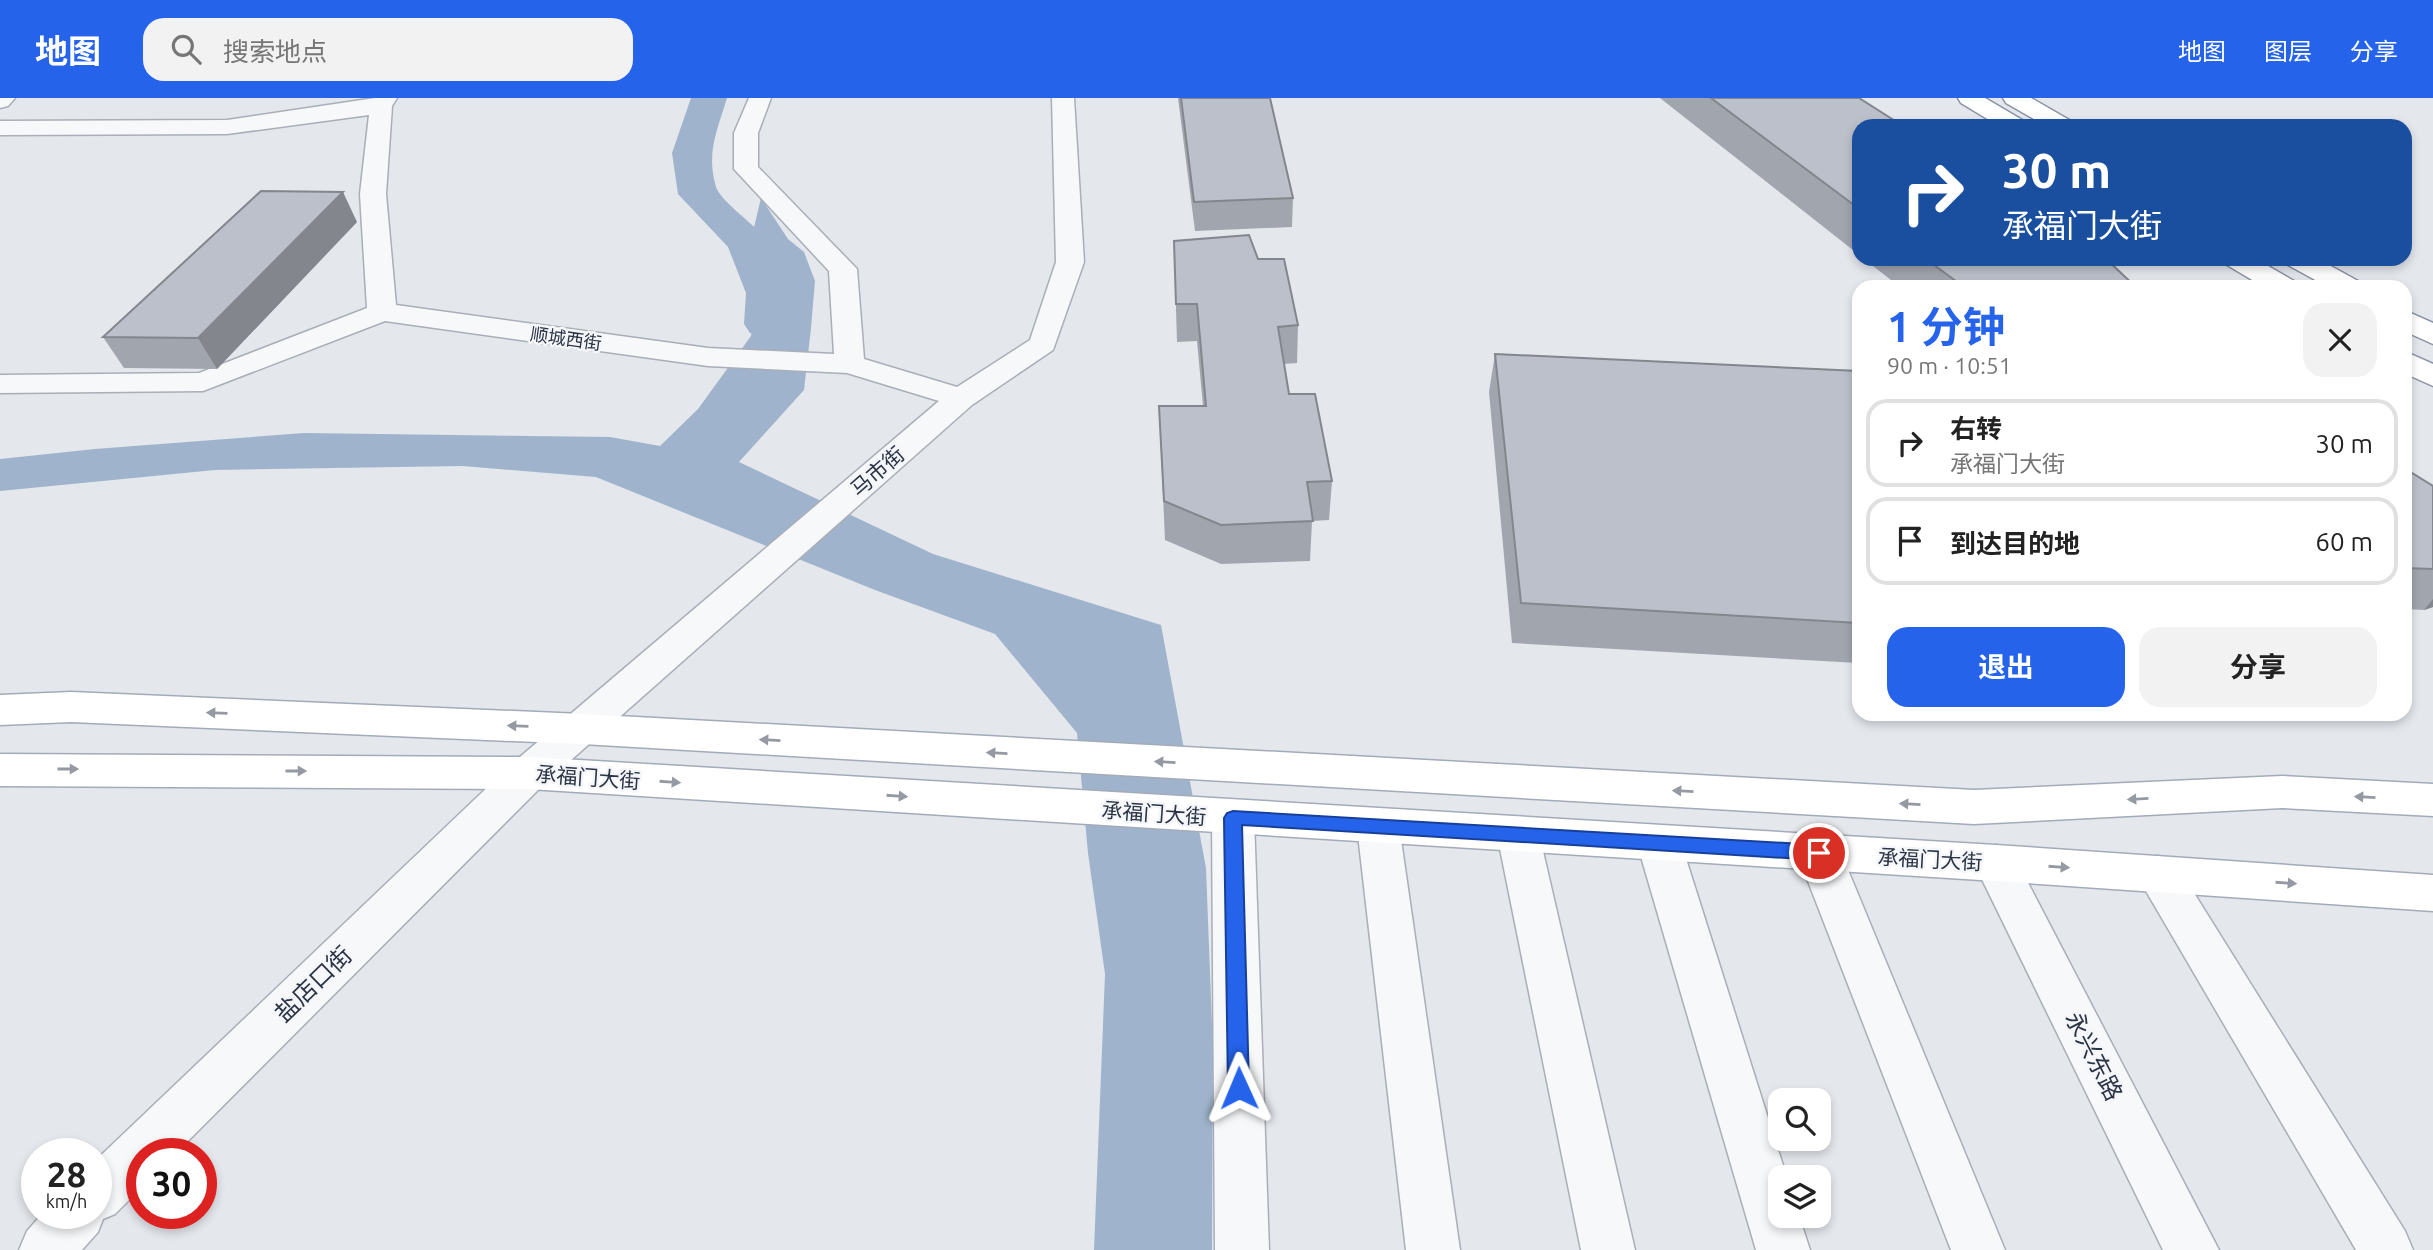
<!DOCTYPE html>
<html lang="zh">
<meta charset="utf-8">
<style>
:root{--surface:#fff;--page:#f2f2f2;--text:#222;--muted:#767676;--line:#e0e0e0;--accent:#2563eb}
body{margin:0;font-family:Ubuntu,"Noto Sans SC",sans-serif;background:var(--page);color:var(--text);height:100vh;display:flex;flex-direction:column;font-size:26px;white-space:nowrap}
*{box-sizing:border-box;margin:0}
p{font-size:23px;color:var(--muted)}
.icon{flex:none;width:38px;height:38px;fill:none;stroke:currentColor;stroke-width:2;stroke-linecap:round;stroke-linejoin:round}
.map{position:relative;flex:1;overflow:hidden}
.panel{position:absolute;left:1852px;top:182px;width:560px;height:441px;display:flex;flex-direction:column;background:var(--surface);border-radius:21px;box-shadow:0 4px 10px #0003}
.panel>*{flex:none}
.guide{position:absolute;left:1852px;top:21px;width:560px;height:147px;border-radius:21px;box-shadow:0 4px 10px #0003;background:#1a4fa0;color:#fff;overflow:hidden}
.buttons{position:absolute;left:1768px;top:990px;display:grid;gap:14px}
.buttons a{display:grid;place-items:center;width:63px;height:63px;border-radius:14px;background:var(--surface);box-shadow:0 4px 10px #0003;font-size:35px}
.speed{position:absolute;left:21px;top:1040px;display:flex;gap:14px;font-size:35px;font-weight:700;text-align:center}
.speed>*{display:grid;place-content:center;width:91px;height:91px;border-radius:50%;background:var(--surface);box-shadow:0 4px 10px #0003;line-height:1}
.speed small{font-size:18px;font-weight:400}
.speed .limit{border:10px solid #d22;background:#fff;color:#111}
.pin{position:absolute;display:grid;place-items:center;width:60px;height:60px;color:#fff;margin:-30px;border:4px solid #fff;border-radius:50%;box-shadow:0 2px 7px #0007}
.me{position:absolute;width:77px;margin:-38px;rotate:359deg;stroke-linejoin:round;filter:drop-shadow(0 0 5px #0008)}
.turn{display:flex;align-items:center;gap:24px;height:147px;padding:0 35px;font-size:32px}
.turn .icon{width:91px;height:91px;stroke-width:2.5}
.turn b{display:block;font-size:49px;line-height:60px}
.round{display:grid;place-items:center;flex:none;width:74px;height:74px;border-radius:21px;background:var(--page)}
.headline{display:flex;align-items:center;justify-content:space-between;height:119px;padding:0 35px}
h1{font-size:42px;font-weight:700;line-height:52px;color:var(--accent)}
.primary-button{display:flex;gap:14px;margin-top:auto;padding:14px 35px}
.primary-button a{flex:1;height:80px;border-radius:21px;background:var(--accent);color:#fff;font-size:28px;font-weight:700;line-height:80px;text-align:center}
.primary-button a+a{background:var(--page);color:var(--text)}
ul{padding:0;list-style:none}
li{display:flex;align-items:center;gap:21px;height:88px;margin:0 14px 10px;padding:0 21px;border:4px solid var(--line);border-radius:21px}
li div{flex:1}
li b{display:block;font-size:26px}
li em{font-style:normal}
header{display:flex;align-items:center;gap:42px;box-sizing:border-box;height:98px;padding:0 35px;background:var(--accent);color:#fff}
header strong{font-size:33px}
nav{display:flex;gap:38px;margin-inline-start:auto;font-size:24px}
.search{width:490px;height:63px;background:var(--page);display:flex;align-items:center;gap:18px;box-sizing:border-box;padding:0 24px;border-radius:21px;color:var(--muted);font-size:26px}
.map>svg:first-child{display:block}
</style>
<header>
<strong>地图</strong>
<div class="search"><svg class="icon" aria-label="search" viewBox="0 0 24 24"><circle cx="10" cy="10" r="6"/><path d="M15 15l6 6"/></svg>搜索地点</div>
<nav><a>地图</a><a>图层</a><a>分享</a></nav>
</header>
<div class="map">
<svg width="2433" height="1152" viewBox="0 0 2433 1152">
<rect width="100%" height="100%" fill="#e4e7ec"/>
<path fill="#9fb4cc" d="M 761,100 L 788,141 L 804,154 L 815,183 L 811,230 L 804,292 L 739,364 L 933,456 L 1161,527 L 1206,770 L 1213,953 L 1212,1152 L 1094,1152 L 1105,876 L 1088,755 L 1077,635 L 995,536 L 875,492 L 596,379 L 463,368 L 215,372 L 0,393 L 0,361 L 95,351 L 304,335 L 610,339 L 660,348 L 698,311 L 751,238 L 755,202 L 746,163 Z"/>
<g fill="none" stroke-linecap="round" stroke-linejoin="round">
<path fill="#9fb4cc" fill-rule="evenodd" d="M 691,0 L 727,0 C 717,33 706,55 716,89 C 721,103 750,123 761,136 C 780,158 800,210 782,235 L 766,239 L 750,235 L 744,226 L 746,195 L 728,149 L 678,96 L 672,55 Z"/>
<defs>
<g id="minor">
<path d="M 0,0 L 15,0 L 8,8 L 0,10 Z"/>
<path d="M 375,0 L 397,0 L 392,8 L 386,96 L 396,207 L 708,250 L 834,256 L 829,173 L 734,71 L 734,35 L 749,0 L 771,0 L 758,35 L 758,69 L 857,171 L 864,261 L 957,289 L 1030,242 L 1056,164 L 1052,0 L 1074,0 L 1084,164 L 1053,252 L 972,307 L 544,686 L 176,1055 L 142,1055 L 142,1089 L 115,1116 L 103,1121 L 98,1134 L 82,1152 L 19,1152 L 27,1133 L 43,1115 L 96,1115 L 96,1062 L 514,664 L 939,303 L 847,275 L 708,268 L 385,223 L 203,293 L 0,295 L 0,277 L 199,275 L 367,210 L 360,96 L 369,17 L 227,36 L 0,37 L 0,23 L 227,22 Z"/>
<path d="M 1233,703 L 1248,708 L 1254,720 L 1269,1152 L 1215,1152 L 1212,720 L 1218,708 Z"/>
<path d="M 1378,711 L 1393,716 L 1399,728 L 1460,1152 L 1406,1152 L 1357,728 L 1363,716 Z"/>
<path d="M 1518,719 L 1533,724 L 1539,736 L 1635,1152 L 1581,1152 L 1497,736 L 1503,724 Z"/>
<path d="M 1659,728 L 1674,733 L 1681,745 L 1787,1080 L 1780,1080 L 1780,1118 L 1799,1118 L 1810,1152 L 1756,1152 L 1637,745 L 1644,733 Z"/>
<path d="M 1819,737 L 1834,743 L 1841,755 L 2005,1152 L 1951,1152 L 1797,755 L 1804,743 Z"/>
<path d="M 1996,747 L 2011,752 L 2219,1152 L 2163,1152 L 1974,765 L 1981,752 Z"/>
<path d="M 2158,758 L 2174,763 L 2405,1133 L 2413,1152 L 2356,1152 L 2136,776 L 2142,763 Z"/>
</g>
<g id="major">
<path d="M 71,594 L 582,616 L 1974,692 L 2282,678 L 2433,686 L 2433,718 L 2282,710 L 1974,726 L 582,646 L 71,624 L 0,627 L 0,597 Z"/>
<path d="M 0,656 L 529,659 L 1996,747 L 2433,777 L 2433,813 L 1996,783 L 529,691 L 0,688 Z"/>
</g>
<g id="highway">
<path d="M 1958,0 L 1985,0 L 2024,23 L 2028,28 L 1999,28 L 1961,5 Z"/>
<path d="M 2003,0 L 2031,0 L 2071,23 L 2075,28 L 2046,28 L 2006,5 Z"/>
<path d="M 2223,161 L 2256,161 L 2294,183 L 2298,189 L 2264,189 L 2227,167 Z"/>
<path d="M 2284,161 L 2318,161 L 2358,183 L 2362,189 L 2328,189 L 2288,167 Z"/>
<path d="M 2404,212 L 2433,225 L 2433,246 L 2404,233 Z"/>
<path d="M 2404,253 L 2433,266 L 2433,288 L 2404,275 Z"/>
</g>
</defs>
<use href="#minor" stroke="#a9aeb7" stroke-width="3"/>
<use href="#major" stroke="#a3abb8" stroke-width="3"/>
<use href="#highway" stroke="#8b94a3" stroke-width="3"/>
<use href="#minor" fill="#f7f8fa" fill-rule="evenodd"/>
<use href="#major" fill="#fff" fill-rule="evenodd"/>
<use href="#highway" fill="#fff" fill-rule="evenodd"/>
</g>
<g fill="#a1a5ae">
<path d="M 1178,0 L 1270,0 L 1293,100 L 1292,129 L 1195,133 Z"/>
<path d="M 1660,0 L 1859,0 L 1858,156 Z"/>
<path d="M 357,124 L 217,271 L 124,270 L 103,239 Z"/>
<path d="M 1174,143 L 1258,161 L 1298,227 L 1297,265 L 1284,266 L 1289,296 L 1332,383 L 1329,422 L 1312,423 L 1310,463 L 1221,466 L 1165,442 L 1159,308 L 1203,308 L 1197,243 L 1177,244 Z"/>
<path d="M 1864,161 L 2106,161 L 2136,189 L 1900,189 Z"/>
<path d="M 1495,256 L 1858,273 L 1858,565 L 1512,545 L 1489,294 Z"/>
<path d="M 2404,370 L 2433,388 L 2433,509 L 2424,512 L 2404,511 Z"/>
</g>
<g fill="#83868d">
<path d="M 343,94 L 357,124 L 217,271 L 198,240 Z"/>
<path d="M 2433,501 L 2433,509 L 2424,512 Z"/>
</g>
<g fill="#bbc0ca" stroke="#83868d" stroke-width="2">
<path d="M 1181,0 L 1270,0 L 1293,100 L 1194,104 Z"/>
<path d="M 1711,0 L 1859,0 L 1903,28 L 1858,28 L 1858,110 Z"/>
<path d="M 261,93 L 343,94 L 198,240 L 103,239 Z"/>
<path d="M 1249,137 L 1258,161 L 1284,161 L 1298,227 L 1278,229 L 1289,296 L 1315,296 L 1332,383 L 1307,384 L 1313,423 L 1221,427 L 1164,403 L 1159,308 L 1206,308 L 1197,206 L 1176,206 L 1174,143 Z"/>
<path d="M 1926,161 L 2106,161 L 2136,189 L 1964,189 Z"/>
<path d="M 1495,256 L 1858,273 L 1858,525 L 1521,505 Z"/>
<path d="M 2404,370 L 2433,388 L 2433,471 L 2404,470 Z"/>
</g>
<defs><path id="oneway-solid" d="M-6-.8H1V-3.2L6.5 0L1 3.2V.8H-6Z" transform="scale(1.75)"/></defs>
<g fill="#959aa2">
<use href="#oneway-solid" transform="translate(217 615) rotate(-178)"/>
<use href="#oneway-solid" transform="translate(518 628) rotate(-178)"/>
<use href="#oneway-solid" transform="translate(770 642) rotate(-177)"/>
<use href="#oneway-solid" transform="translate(997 655) rotate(-177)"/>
<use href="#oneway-solid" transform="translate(1165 664) rotate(-177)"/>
<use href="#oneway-solid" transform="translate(68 671)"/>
<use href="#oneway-solid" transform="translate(296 673)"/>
<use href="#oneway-solid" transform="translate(670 684) rotate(4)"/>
<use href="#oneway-solid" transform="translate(1683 693) rotate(-177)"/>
<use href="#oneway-solid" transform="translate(897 698) rotate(4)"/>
<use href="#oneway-solid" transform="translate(2365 699) rotate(-177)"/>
<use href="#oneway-solid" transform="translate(2138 701) rotate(177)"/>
<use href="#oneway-solid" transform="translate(1910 706) rotate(-177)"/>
<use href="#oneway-solid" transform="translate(2059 769) rotate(4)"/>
<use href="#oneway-solid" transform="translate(2286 785) rotate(4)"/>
</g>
<path fill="#2563eb" stroke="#184099" stroke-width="2" d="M 1233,713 L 1819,747 L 1825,749 L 1828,755 L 1825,760 L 1819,762 L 1242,727 L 1249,990 L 1246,997 L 1239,999 L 1231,997 L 1228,990 L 1224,720 L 1227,715 Z"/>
<g text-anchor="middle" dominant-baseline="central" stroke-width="5" stroke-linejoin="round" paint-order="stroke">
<g font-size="18" fill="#2b3445" stroke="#f4f6f9">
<text transform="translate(566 240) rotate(8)">顺城西街</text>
</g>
<g font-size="21" fill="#2b3445" stroke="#f4f6f9">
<text transform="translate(877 373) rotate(-41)">马市街</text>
<text transform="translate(588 679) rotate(4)">承福门大街</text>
<text transform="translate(1154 715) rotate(4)">承福门大街</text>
<text transform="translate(1930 761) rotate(3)">承福门大街</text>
</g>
<g font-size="24" fill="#2b3445" stroke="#f4f6f9">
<text transform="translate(313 886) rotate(-44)">盐店口街</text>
<text transform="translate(2094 958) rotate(63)">永兴东路</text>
</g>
</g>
</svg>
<div class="buttons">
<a><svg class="icon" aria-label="search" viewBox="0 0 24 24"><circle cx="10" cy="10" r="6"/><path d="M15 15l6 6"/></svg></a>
<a><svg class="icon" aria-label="layers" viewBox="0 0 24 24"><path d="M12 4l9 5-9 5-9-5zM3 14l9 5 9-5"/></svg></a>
</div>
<div class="speed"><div>28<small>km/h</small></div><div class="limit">30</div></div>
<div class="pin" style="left:1819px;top:755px;background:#d93025"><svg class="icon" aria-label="arrive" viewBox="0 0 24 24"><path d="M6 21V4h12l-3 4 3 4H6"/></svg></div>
<svg class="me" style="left:1239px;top:990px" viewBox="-20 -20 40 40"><path d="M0-17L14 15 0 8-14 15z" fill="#2563eb" stroke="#fff" stroke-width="4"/></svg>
<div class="guide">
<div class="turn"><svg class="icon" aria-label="right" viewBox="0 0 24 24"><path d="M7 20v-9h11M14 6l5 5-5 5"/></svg><div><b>30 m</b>承福门大街</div></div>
</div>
<section class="panel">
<div class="headline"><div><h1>1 分钟</h1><p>90 m · 10:51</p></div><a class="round"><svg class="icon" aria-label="close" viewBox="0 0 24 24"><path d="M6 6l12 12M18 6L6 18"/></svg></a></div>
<ul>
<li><svg class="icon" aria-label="right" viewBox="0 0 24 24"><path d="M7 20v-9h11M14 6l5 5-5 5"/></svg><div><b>右转</b><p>承福门大街</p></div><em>30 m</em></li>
<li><svg class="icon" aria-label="arrive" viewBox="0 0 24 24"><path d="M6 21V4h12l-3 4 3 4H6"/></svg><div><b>到达目的地</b></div><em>60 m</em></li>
</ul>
<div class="primary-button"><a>退出</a><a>分享</a></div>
</section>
</div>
